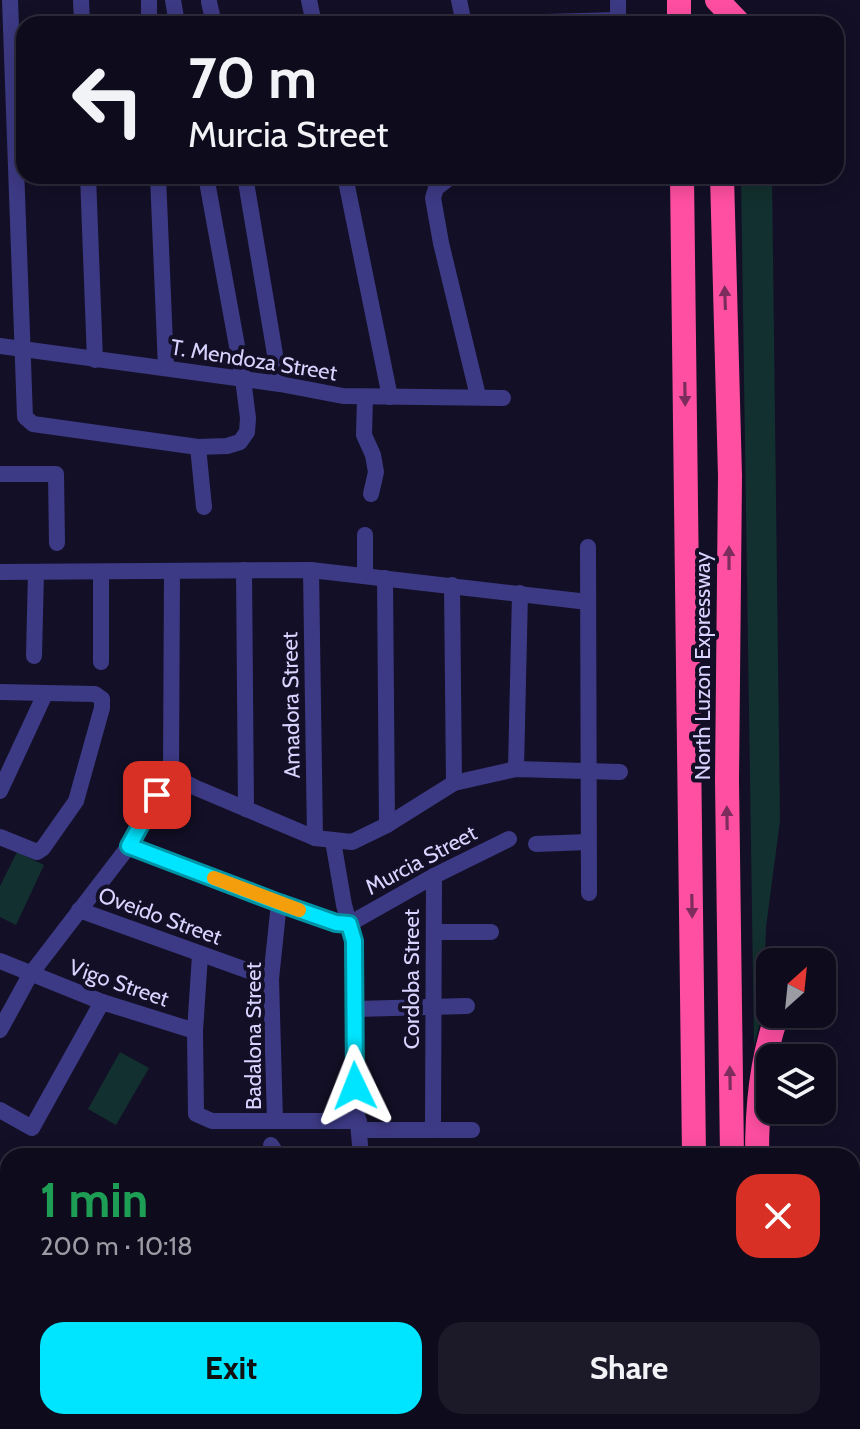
<!DOCTYPE html>
<meta charset="utf-8">
<style>
:root{--surface:#0e0b1c;--page:#1c1929;--text:#f1f3f6;--muted:#9b9ba3;--line:#2e2b3b;--accent:#00e5ff}
body{margin:0;font-family:Cabin,sans-serif;background:var(--page);color:var(--text);height:100vh;display:flex;flex-direction:column;font-size:30px;white-space:nowrap}
*{box-sizing:border-box;margin:0}
p{font-size:26px;color:var(--muted)}
.icon{flex:none;width:44px;height:44px;fill:none;stroke:currentColor;stroke-width:2;stroke-linecap:round;stroke-linejoin:round}
.map{position:relative;flex:1;overflow:hidden}
.panel{position:absolute;left:0px;top:1148px;width:860px;height:282px;display:flex;flex-direction:column;background:var(--surface);border-radius:24px 24px 0 0;box-shadow:0 4px 20px #0003,0 0 0 2px var(--line)}
.panel>*{flex:none}
.banner{position:absolute;left:16px;top:16px;width:828px;height:168px;border-radius:24px;box-shadow:0 4px 20px #0003,0 0 0 2px var(--line);background:#0e0b1c;color:var(--text);overflow:hidden}
.needle{width:52px;rotate:27deg}
.tools{position:absolute;left:756px;top:948px;display:grid;gap:16px}
.tools a{display:grid;place-items:center;width:80px;height:80px;border-radius:16px;background:var(--surface);box-shadow:0 4px 20px #0003,0 0 0 2px var(--line);font-size:40px}
.pin{position:absolute;display:grid;place-items:center;width:68px;height:68px;color:#fff;margin:-34px;border-radius:16px;box-shadow:0 4px 12px #0006}
.me{position:absolute;width:88px;margin:-44px;rotate:358deg;stroke-linejoin:round;filter:drop-shadow(0 0 6px #0008)}
.turn{display:flex;align-items:center;gap:28px;height:168px;padding:0 40px;font-size:36px}
.turn .icon{width:104px;height:104px;stroke-width:2.5}
.turn b{display:block;font-size:56px;line-height:68px}
.round{display:grid;place-items:center;flex:none;width:84px;height:84px;border-radius:24px;background:var(--page)}
.overview{display:flex;align-items:center;justify-content:space-between;height:136px;padding:0 40px}
h1{font-size:48px;font-weight:700;line-height:60px;color:#1e9e55}
.primary-button{display:flex;gap:16px;margin-top:auto;padding:16px 40px}
.primary-button a{flex:1;height:92px;border-radius:24px;background:var(--accent);color:#111;font-size:32px;font-weight:700;line-height:92px;text-align:center}
.primary-button a+a{background:var(--page);color:var(--text)}
.map>svg:first-child{display:block}
</style>
<div class="map">
<svg width="860" height="1429" viewBox="0 0 860 1429">
<rect width="100%" height="100%" fill="#130f26"/>
<g fill="#12302f">
<path d="M 741,176 L 772,176 L 780,821 L 766,927 L 763,1011 L 754,1046 Z"/>
<path d="M 17,852 L 44,865 L 16,925 L 0,917 L 0,886 Z"/>
<path d="M 120,1052 L 149,1068 L 116,1125 L 88,1109 Z"/>
</g>
<g fill="none" stroke-linecap="round" stroke-linejoin="round">
<g stroke="#3d3a85" stroke-width="16">
<path d="M 10,0 L 25,417 L 33,424 L 198,447 L 227,446 L 240,442 L 247,432 L 248,418 L 243,379 L 206,176"/>
<path d="M 81,0 L 82,24"/>
<path d="M 149,0 L 149,24"/>
<path d="M 173,0 L 177,24"/>
<path d="M 309,0 L 314,24"/>
<path d="M 459,0 L 464,24"/>
<path d="M 618,0 L 618,24"/>
<path d="M 209,2 L 214,24"/>
<path d="M 475,24 L 618,20"/>
<path d="M 88,176 L 95,360"/>
<path d="M 158,176 L 166,368"/>
<path d="M 245,176 L 280,384"/>
<path d="M 345,176 L 390,397"/>
<path d="M 452,176 L 436,188 L 433,198 L 441,243 L 478,396"/>
<path d="M 0,346 L 280,384 L 343,396 L 503,398"/>
<path d="M 365,397 L 364,435 L 373,455 L 376,472 L 371,494"/>
<path d="M 198,447 L 204,507"/>
<path d="M 0,474 L 56,474 L 57,543"/>
<path d="M 365,535 L 365,576"/>
<path d="M 588,547 L 589,893"/>
<path d="M 244,570 L 246,809"/>
<path d="M 311,570 L 315,838"/>
<path d="M 0,572 L 311,570 L 588,602"/>
<path d="M 172,572 L 171,770 L 182,781 L 194,787 L 315,838 L 352,842 L 387,825 L 454,783 L 516,769 L 620,772"/>
<path d="M 385,578 L 387,825"/>
<path d="M 452,585 L 454,783"/>
<path d="M 34,656 L 36,572"/>
<path d="M 101,662 L 101,572"/>
<path d="M 0,692 L 95,694 L 102,699 L 102,708 L 76,801 L 43,848 L 37,852 L 0,837"/>
<path d="M 516,769 L 520,593"/>
<path d="M 0,791 L 45,694"/>
<path d="M 333,841 L 344,905 L 354,941 L 356,1009 L 353,1066 L 361,1156"/>
<path d="M 536,844 L 588,842"/>
<path d="M 129,846 L 279,903 L 336,923 L 349,924 L 434,876 L 509,839"/>
<path d="M 79,910 L 271,979"/>
<path d="M 434,932 L 491,932"/>
<path d="M 200,955 L 195,1031 L 196,1114 L 212,1121 L 359,1121"/>
<path d="M 0,961 L 102,1002 L 195,1031"/>
<path d="M 356,1009 L 467,1006"/>
<path d="M 0,1030 L 30,975 L 129,846 L 171,770"/>
<path d="M 0,1110 L 32,1128 L 102,1002"/>
<path d="M 275,1121 L 271,979 L 279,903"/>
<path d="M 360,1130 L 472,1130"/>
<path d="M 433,1130 L 434,876"/>
<path d="M 271,1145 L 278,1156"/>
<path d="M 0,1176 L 8,1178"/>
<path d="M 0,1240 L 8,1242"/>
<path d="M 860,1363 L 860,1378"/>
<path d="M 166,1422 L 166,1429"/>
<path d="M 354,1429 L 355,1422"/>
<path d="M 505,1429 L 506,1422"/>
</g>
<g stroke="#ff4fa3" stroke-width="24">
<path d="M 679,0 L 679,24"/>
<path d="M 717,0 L 740,24"/>
<path d="M 682,176 L 694,1156"/>
<path d="M 722,176 L 730,476 L 727,780 L 732,1156"/>
<path d="M 757,1156 C 757,1107 761,1061 777,1015"/>
<path d="M 698,1422 L 698,1429"/>
<path d="M 738,1422 L 738,1429"/>
</g>
</g>
<defs><path id="oneway-solid" d="M-6-.8H1V-3.2L6.5 0L1 3.2V.8H-6Z" transform="scale(2)"/></defs>
<g fill="#7d2c5e">
<use href="#oneway-solid" transform="translate(725 298) rotate(-92)"/>
<use href="#oneway-solid" transform="translate(685 394) rotate(89)"/>
<use href="#oneway-solid" transform="translate(729 558) rotate(-90)"/>
<use href="#oneway-solid" transform="translate(727 818) rotate(-91)"/>
<use href="#oneway-solid" transform="translate(692 906) rotate(89)"/>
<use href="#oneway-solid" transform="translate(730 1078) rotate(-91)"/>
</g>
<g fill="none" stroke-linecap="round" stroke-linejoin="round">
<defs>
<path id="route" d="M 157,795 L 129,846 L 279,903 L 336,923 L 349,924 L 354,941 L 355,1086"/>
</defs>
<use href="#route" stroke="#0095a6" stroke-width="20"/>
<use href="#route" stroke="#00e5ff" stroke-width="14"/>
<path stroke="#f59e0b" stroke-width="14" d="M 214,878 L 299,910"/>
</g>
<g text-anchor="middle" dominant-baseline="central" stroke-width="8" stroke-linejoin="round" paint-order="stroke">
<g font-size="22" fill="#d9d4ff" stroke="#130f26">
<text transform="translate(254 360) rotate(9)">T. Mendoza Street</text>
<text transform="translate(702 666) rotate(-90)">North Luzon Expressway</text>
<text transform="translate(291 705) rotate(-91)">Amadora Street</text>
<text transform="translate(421 860) rotate(-28)">Murcia Street</text>
<text transform="translate(160 916) rotate(20)">Oveido Street</text>
<text transform="translate(411 979) rotate(-90)">Cordoba Street</text>
<text transform="translate(119 983) rotate(19)">Vigo Street</text>
<text transform="translate(253 1036) rotate(-90)">Badalona Street</text>
</g>
</g>
</svg>
<div class="tools">
<a><svg class="needle" viewBox="-14 -14 28 28"><path d="M0-13l5 13h-10z" fill="#e53935"/><path d="M0 13l5-13h-10z" fill="#9b9ba3"/></svg></a>
<a><svg class="icon" aria-label="layers" viewBox="0 0 24 24"><path d="M12 4l9 5-9 5-9-5zM3 14l9 5 9-5"/></svg></a>
</div>
<div class="pin" style="left:157px;top:795px;background:#d93025"><svg class="icon" aria-label="arrive" viewBox="0 0 24 24"><path d="M6 21V4h12l-3 4 3 4H6"/></svg></div>
<svg class="me" style="left:355px;top:1086px" viewBox="-20 -20 40 40"><path d="M0-17L14 15 0 8-14 15z" fill="#00e5ff" stroke="#fff" stroke-width="4"/></svg>
<div class="banner">
<div class="turn"><svg class="icon" aria-label="left" viewBox="0 0 24 24"><path d="M17 20v-9H6M10 6l-5 5 5 5"/></svg><div><b>70 m</b>Murcia Street</div></div>
</div>
<section class="panel">
<div class="overview"><div><h1>1 min</h1><p>200 m · 10:18</p></div><a class="round" style="background:#d93025;color:#fff"><svg class="icon" aria-label="close" viewBox="0 0 24 24"><path d="M6 6l12 12M18 6L6 18"/></svg></a></div>
<div class="primary-button"><a>Exit</a><a>Share</a></div>
</section>
</div>
